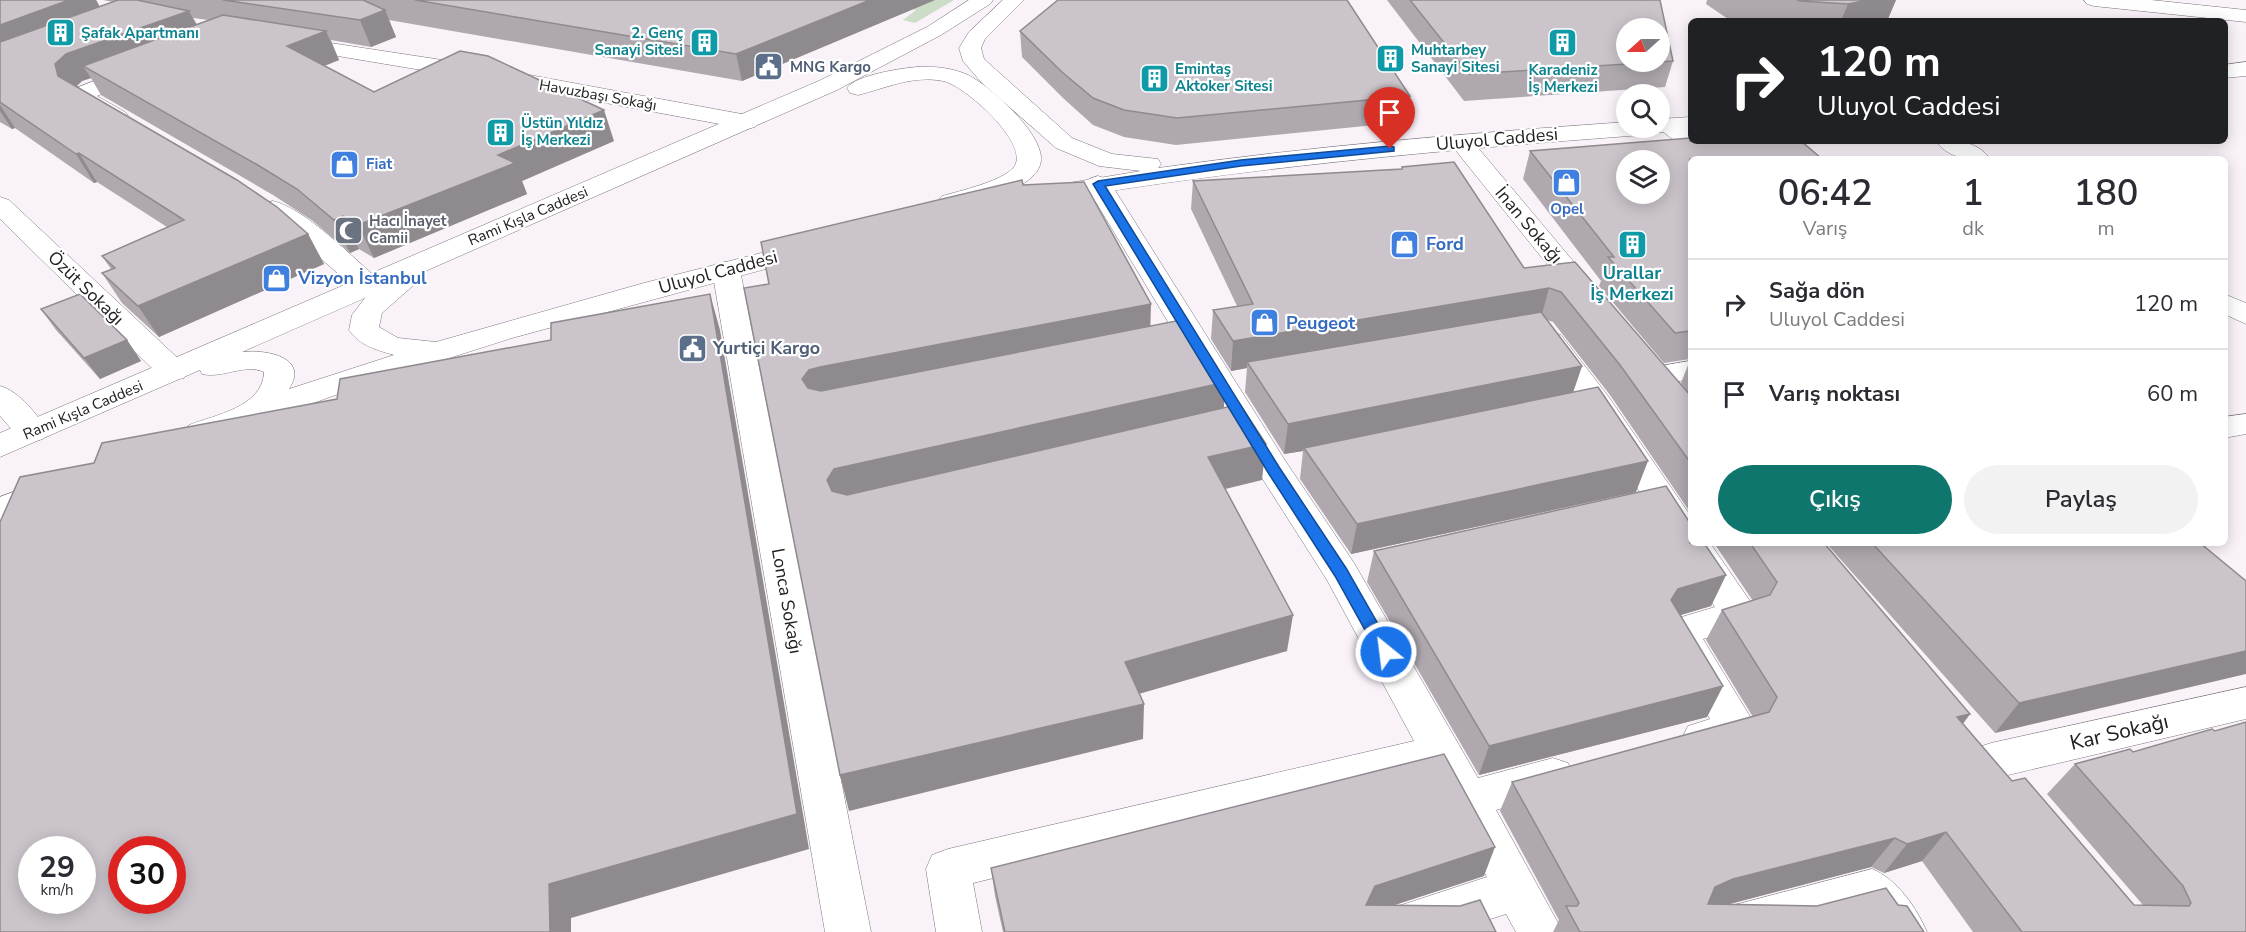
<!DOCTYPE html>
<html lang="tr">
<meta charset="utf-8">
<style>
:root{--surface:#fff;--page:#f2f2f3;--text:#2b2b33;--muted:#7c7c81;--line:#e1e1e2;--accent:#0f766e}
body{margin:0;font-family:"Nunito Sans",sans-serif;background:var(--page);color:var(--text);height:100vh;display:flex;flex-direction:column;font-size:22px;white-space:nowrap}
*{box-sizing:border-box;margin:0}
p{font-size:20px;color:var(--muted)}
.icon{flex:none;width:33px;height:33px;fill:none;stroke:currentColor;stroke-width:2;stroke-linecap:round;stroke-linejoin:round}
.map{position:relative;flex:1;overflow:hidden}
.sheet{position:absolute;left:1688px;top:156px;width:540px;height:390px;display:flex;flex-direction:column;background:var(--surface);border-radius:9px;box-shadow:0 3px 15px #0003}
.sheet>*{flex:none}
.hud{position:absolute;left:1688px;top:18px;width:540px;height:126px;border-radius:9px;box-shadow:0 3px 15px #0003;background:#202124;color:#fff;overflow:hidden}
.needle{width:39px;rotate:249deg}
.buttons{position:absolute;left:1616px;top:18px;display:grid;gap:12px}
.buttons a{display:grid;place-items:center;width:54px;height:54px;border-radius:50%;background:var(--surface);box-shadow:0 3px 15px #0003;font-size:30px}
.speed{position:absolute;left:18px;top:836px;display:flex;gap:12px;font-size:30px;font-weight:700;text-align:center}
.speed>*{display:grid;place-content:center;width:78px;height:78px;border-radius:50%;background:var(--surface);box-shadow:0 3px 15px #0003;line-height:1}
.speed small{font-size:15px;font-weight:400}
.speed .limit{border:9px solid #d22;background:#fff;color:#111}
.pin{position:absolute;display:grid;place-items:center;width:51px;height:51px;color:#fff;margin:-62px -26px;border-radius:50% 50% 50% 0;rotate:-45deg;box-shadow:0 0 6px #0007}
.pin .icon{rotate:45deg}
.me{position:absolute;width:66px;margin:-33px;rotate:331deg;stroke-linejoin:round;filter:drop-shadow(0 0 4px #0008)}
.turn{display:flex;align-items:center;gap:21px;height:126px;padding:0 30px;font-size:27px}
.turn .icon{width:78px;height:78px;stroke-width:2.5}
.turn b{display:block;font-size:42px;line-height:51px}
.eta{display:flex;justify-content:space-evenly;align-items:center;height:102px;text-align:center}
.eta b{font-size:36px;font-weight:600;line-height:42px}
.button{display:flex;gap:12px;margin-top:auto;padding:12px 30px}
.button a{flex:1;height:69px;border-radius:36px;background:var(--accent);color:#fff;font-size:24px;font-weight:600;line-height:69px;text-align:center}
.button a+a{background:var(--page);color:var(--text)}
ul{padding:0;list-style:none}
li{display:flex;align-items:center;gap:18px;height:90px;padding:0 30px;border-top:2px solid var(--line)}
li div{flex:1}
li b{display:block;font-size:22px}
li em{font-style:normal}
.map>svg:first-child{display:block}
</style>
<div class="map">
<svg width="2246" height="932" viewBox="0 0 2246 932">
<rect width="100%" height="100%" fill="#f9f2f9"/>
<path fill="#ccddc7" d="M 862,0 L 954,0 L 915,23 L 903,20 L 916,10 Z"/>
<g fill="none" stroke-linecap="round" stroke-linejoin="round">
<defs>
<g id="minor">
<path d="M 2084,0 L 2151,0 L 2246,10 L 2246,22 L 2094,6 L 2087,4 Z"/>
<path d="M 291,37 L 475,65 L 747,115 L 755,117 L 759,122 L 755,127 L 747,129 L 475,79 L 284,47 L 280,43 L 284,39 Z"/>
<path d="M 138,64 L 146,66 L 149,71 L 146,76 L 97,96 L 125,112 L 129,117 L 125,122 C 108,126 92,112 77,103 L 73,93 L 76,88 Z"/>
<path d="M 1670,119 L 1678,121 L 1690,130 L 1690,141 L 1705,141 L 1725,159 L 1698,159 L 1662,131 L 1659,127 L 1662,121 Z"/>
<path d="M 1461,135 L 1469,137 L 1599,292 L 1603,298 L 1599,304 L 1589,306 L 1579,304 L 1449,142 L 1453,137 Z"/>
<path d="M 1936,141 C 1956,141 1977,140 1990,159 C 1970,159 1949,160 1936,141 Z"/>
<path d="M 1098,176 L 1107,179 L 1111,184 L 1286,462 L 1354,563 L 1478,778 L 1553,758 L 1568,763 L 1574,776 L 1568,789 L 1496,810 L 1563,932 L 1516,932 L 1506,914 L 1450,932 L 1361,932 L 1368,916 L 1487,877 L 1431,772 L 973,883 L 982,932 L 936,932 L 926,869 L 932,855 L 948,849 L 1414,741 L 1327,580 L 1262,478 L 1085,184 L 1089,179 Z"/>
<path d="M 0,197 L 9,200 L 184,364 L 188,371 L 184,378 L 173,380 L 162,378 L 0,219 Z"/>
<path d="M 273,201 C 306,209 352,257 379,280 L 383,286 L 379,292 L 369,294 L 359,292 L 294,235 L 264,214 L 260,209 L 264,204 Z"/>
<path d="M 726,262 L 736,264 L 740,270 L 871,932 L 825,932 L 712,270 L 716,264 Z"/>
<path d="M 2224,294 L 2246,303 L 2246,324 L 2224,314 Z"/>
<path d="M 1551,332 L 1561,335 L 1608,396 L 1690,515 L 1690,543 L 1710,543 L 1759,614 L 1753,624 L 1703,639 L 1757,728 L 1751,740 L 1702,755 L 1688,750 L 1682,738 L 1688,726 L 1710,719 L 1659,632 L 1665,622 L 1715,607 L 1586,410 L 1536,341 L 1541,335 Z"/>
<path d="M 1690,361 L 1690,379 L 1654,386 L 1643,383 L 1639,376 L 1643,369 Z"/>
<path d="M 0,386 C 19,391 38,415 48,432 L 43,439 C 21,446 14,431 0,416 Z"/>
<path d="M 2246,414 L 2246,434 L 2224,438 L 2224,417 Z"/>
<path d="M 2246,687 L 2246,719 L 1991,779 L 1976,774 L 1970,761 L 1976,748 L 1991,743 Z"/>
<path d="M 1872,869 C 1897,879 1916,907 1927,932 L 1876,932 L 1863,914 L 1795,932 L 1692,932 L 1699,916 L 1715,910 Z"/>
</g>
<g id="major">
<path d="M 969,0 L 993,0 L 990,4 L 941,35 L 837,90 L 412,277 L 416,283 L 382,313 L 379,327 L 398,338 L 436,342 L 644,283 L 808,241 L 817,243 L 821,249 L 817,255 L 512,338 L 361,386 L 200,443 L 189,439 L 184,432 L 189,425 C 215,415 263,407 264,372 C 245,363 222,379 202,374 L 200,370 L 0,457 L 0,433 L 821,80 L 927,27 ZM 365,298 L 352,315 L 349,330 C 360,346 377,350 394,355 L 289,389 C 310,357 265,349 242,352 Z"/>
<path d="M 1003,0 L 1024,0 L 985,39 L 981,48 L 984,59 L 1072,138 L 1112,154 L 1158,159 L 1161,164 L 1158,168 C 1313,146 1470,133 1626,122 L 1626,128 L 1659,128 L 1659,119 L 1690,117 L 1690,131 C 1674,132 1657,131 1642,135 C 1441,150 1241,168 1042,202 L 1033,199 L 1029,194 L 1033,189 L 1141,171 L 1099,166 L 1056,148 L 982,83 L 963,61 L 959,48 L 969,32 Z"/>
<path d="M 2246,62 L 2246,76 L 2224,78 L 2224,65 Z"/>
<path d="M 918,67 C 934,66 953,68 968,75 C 990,86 1044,134 1041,161 C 1038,182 1008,191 991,197 C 976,202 958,210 942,206 L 938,201 L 942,196 C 960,191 1003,181 1014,167 C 1031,144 964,85 943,81 C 913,75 886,88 858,95 L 850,93 L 847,88 C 856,75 902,68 918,67 Z"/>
<path d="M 48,479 L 60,483 L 65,491 L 60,499 L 0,522 L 0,497 Z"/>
</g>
</defs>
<use href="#minor" stroke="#7b757b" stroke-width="1"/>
<use href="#major" stroke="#7b757b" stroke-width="1"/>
<use href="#minor" fill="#fff" fill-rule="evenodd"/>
<use href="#major" fill="#fff" fill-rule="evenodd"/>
</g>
<g fill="#afa9af" fill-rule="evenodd">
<path d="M 0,0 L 96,0 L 100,7 L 113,2 L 103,0 L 935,0 L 742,81 L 389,20 L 396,37 L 371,47 L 331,40 L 339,60 L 324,66 L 374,92 L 614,141 L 522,181 L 527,194 L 374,258 L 359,249 L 350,253 L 313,221 L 273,195 L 101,95 L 91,78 L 82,81 L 76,87 L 308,234 L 324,264 L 159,337 L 122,303 L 102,273 L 111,269 L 102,256 L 167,227 L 97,182 L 94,183 L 15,128 L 12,129 L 0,122 ZM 193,18 L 208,20 L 197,24 Z"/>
<path d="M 1387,0 L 1660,0 L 1673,61 L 1665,87 L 1464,101 Z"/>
<path d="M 1707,0 L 1896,0 L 1887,21 L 1731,21 L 1706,4 Z"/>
<path d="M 1020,31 L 1410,96 L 1405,122 L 1176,145 L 1124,137 L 1093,125 L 1063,98 L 1022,57 Z"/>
<path d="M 1530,151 L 1690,159 L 1690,359 L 1664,363 L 1599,286 L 1601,281 L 1523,179 Z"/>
<path d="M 1193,181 L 1524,268 L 1575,262 L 1690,395 L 1690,512 L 1610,395 L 1553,322 L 1547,320 L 1582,366 L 1573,393 L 1636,492 L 1351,554 L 1300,479 L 1303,451 L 1284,454 L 1245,392 L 1247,368 L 1231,371 L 1211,339 L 1213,310 L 1237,306 L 1191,209 Z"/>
<path d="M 41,309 L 127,340 L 141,361 L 100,379 L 56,330 Z"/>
<path d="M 1690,360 L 1690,395 L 1681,383 Z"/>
<path d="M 1714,543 L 1824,543 L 1970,714 L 1963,724 L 2012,781 L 2134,905 L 2143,905 L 2047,794 L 2075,764 L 2246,932 L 1973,932 L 1922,861 L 1884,873 L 1871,867 L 1726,905 L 1817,906 L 1898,905 L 1924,932 L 1553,932 L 1559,920 L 1500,811 L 1512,782 L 1753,717 L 1706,640 L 1722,610 L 1753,601 Z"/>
<path d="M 1826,543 L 2200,543 L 1995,733 Z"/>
<path d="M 1374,551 L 1726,575 L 1711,606 L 1680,615 L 1723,686 L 1707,717 L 1479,775 L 1367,582 Z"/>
<path d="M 991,868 L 1484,876 L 1394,905 L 1460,906 L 1496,932 L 1003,932 L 995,896 Z"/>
</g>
<g fill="#8e8a8e">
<path d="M 69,0 L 96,0 L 106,18 L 0,58 L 0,25 Z"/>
<path d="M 870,0 L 935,0 L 742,81 L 736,54 Z"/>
<path d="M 1868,0 L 1896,0 L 1887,21 L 1841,21 L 1848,4 Z"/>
<path d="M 385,10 L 396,37 L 371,47 L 360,20 Z"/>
<path d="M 189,11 L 203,37 L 83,66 L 91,78 L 82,81 L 71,91 L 58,76 L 55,64 L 66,54 Z"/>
<path d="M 326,31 L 339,60 L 301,75 L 287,46 Z"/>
<path d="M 0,105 L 15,128 L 12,129 L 0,111 Z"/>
<path d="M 604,110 L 614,141 L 522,181 L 527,194 L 374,258 L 358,225 L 498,155 Z"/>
<path d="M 79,153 L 97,182 L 94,183 L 76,154 Z"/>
<path d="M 343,216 L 359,249 L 350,253 L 334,220 Z"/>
<path d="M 308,234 L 324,264 L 159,337 L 138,306 Z"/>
<path d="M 1549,288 L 1541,318 L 1247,362 L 1247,368 L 1231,371 L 1233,341 Z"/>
<path d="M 710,294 L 720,330 L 809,849 L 571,918 L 571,932 L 550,932 L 549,884 Z"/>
<path d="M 1151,304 L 1150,339 L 816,406 L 802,379 L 809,370 L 820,367 Z"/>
<path d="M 127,340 L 141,361 L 100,379 L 84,358 Z"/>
<path d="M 1582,366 L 1572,395 L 1304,448 L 1303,451 L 1284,454 L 1288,424 Z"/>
<path d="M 1226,382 L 1223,418 L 835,516 L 827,480 L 834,469 Z"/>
<path d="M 1266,444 L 1262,480 L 1205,494 L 1208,457 Z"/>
<path d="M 1648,461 L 1636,492 L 1351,554 L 1357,524 Z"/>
<path d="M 1726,575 L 1711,606 L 1664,620 L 1671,600 L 1678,589 Z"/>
<path d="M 1293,615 L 1287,651 L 1125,698 L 1125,662 Z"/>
<path d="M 2246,651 L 2246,674 L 1995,733 L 2019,703 Z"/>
<path d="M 1723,686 L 1707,717 L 1479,775 L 1489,746 Z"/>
<path d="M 1144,704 L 1143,739 L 849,811 L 840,775 Z"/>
<path d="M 1970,714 L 1947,744 L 1957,717 Z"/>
<path d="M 1946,832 L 1922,861 L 1884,873 L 1907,844 Z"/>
<path d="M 1895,838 L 1871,867 L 1714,908 L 1697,915 L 1715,887 L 1733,879 Z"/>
<path d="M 1495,847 L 1484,876 L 1367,914 L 1366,905 L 1375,886 Z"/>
</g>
<g fill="#cbc5cb" stroke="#8e8a8e" stroke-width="1.5" fill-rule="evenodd">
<path d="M 0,0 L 69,0 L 0,25 Z"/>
<path d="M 118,0 L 137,0 L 189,11 L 66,54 L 55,64 L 58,76 L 237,180 L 277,207 L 308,234 L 138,306 L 102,273 L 115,268 L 102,256 L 184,220 L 79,153 L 76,154 L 0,102 L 0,42 Z"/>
<path d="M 223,0 L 363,0 L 385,10 L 360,20 Z"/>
<path d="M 415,0 L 870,0 L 736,54 Z"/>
<path d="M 1058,0 L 1347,0 L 1410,96 L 1177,118 L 1124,110 L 1093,98 L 1062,72 L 1020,31 Z"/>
<path d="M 1410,0 L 1660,0 L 1673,61 L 1659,62 L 1659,28 L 1626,28 L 1626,62 L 1659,62 L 1469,74 Z"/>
<path d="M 1797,0 L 1868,0 L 1848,4 L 1800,1 Z"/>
<path d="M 223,15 L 326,31 L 287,46 L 374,92 L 460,51 L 488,56 L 604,110 L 498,155 L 515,163 L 358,225 L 343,216 L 334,220 L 297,189 L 256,164 L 83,66 Z"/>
<path d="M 1690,138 L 1690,141 L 1801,141 L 1822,159 L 1690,159 L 1690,331 L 1675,333 L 1608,257 L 1614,257 L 1530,151 ZM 1626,160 L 1659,160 L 1659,194 L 1626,194 Z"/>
<path d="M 1454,162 L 1524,268 L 1575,262 L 1690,395 L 1690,462 L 1620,365 L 1561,292 L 1549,288 L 1233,341 L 1213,310 L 1253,304 L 1193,181 L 1402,169 L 1402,167 Z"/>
<path d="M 1022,180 L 1023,185 L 1084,182 L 1151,304 L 820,367 L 809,370 L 802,379 L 808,388 L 821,391 L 1186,319 L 1226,382 L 834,469 L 827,480 L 832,491 L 847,495 L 1240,404 L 1266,444 L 1208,457 L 1293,615 L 1125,662 L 1144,704 L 840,775 L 744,288 L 769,284 L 761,242 Z"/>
<path d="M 80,294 L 127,340 L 84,358 L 41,309 Z"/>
<path d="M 710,294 L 797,814 L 549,884 L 550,932 L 0,932 L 0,522 L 20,477 L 94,463 L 102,443 L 337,399 L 340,379 L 551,340 L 551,323 ZM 32,849 L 82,849 L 82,900 L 32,900 ZM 122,849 L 172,849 L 172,900 L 122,900 Z"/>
<path d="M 1541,312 L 1582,366 L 1288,424 L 1247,362 Z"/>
<path d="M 1598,387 L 1648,461 L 1357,524 L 1304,448 Z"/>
<path d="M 1666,486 L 1690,523 L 1690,543 L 1704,543 L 1726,575 L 1678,589 L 1671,600 L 1723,686 L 1489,746 L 1374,551 Z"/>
<path d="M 1750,543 L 1824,543 L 1970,714 L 1957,717 L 2012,781 L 2025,778 L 2134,905 L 2189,906 L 2191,903 L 2183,886 L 2075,764 L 2130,749 L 2133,752 L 2212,729 L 2215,731 L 2246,722 L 2246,932 L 2022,932 L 1946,832 L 1907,844 L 1895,838 L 1733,879 L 1715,887 L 1708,904 L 1817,906 L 1886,888 L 1898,905 L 1907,906 L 1924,932 L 1580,932 L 1566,906 L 1577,906 L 1579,903 L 1512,782 L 1769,712 L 1777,697 L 1722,610 L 1770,595 L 1777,582 Z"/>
<path d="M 1872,543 L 2200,543 L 2246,581 L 2246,651 L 2019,703 Z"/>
<path d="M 1444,754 L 1495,847 L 1375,886 L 1366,905 L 1460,906 L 1480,900 L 1496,932 L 1005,932 L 991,868 Z"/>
</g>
<path fill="#1a73e8" stroke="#114b97" stroke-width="1.5" d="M 1390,146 L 1394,147 L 1394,151 L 1241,166 L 1105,186 L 1279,467 L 1346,568 L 1394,652 L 1391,657 L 1386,658 L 1380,657 L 1335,576 L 1269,474 L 1093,184 L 1098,181 L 1241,160 Z"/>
<defs>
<symbol id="building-square" viewBox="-11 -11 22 22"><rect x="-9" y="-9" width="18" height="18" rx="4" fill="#0f9aa8" stroke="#fff"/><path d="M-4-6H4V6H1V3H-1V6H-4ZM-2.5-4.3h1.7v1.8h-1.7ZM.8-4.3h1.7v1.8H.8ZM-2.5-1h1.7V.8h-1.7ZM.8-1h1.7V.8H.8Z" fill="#fff"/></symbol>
<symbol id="civic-square" viewBox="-11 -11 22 22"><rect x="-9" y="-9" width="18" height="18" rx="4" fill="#5c6f8a" stroke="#fff"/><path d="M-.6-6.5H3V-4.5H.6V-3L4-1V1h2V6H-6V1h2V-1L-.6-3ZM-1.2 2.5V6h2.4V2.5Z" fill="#fff"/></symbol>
<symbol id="shop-square" viewBox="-11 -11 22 22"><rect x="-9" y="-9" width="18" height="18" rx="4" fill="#3f7fe0" stroke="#fff"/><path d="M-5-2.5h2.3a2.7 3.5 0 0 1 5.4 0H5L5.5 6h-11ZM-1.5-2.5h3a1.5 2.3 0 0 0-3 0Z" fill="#fff"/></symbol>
<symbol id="mosque-square" viewBox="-11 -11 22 22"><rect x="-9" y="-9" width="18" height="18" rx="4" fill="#6b7280" stroke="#fff"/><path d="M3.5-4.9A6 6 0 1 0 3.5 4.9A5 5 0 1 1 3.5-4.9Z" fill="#fff"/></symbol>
</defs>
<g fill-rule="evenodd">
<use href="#building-square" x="44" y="16" width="33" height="33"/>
<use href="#building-square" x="688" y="26" width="33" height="33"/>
<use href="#building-square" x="1546" y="26" width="33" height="33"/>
<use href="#building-square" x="1374" y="42" width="33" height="33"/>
<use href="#civic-square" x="752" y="50" width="33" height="33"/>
<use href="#building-square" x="1138" y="62" width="33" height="33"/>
<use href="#building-square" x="484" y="116" width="33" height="33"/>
<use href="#shop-square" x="328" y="148" width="33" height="33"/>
<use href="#shop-square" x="1550" y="166" width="33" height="33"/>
<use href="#mosque-square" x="332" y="214" width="33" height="33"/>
<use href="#shop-square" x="1388" y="228" width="33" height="33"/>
<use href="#building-square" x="1616" y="228" width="33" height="33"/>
<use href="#shop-square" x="260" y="262" width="33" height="33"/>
<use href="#shop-square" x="1248" y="306" width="33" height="33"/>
<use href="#civic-square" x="676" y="332" width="33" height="33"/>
</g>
<g text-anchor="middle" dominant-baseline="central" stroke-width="4.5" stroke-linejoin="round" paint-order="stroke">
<g font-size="15" font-weight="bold" fill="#0d838f" stroke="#fff" text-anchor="start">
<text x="81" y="33">Şafak Apartmanı</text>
<text x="683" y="33" text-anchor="end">2. Genç<tspan x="683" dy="17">Sanayi Sitesi</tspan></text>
<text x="1411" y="50">Muhtarbey<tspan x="1411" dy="17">Sanayi Sitesi</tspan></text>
<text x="1175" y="69">Emintaş<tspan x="1175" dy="17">Aktoker Sitesi</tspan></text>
<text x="1563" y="70" text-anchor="middle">Karadeniz<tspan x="1563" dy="17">İş Merkezi</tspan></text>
<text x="521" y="123">Üstün Yıldız<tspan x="521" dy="17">İş Merkezi</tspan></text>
</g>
<g font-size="15" font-weight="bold" fill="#4e5e75" stroke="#fff" text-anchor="start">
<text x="790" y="67">MNG Kargo</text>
</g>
<g font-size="15" fill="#222022" stroke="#fff">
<text transform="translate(598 95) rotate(10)">Havuzbaşı Sokağı</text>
<text transform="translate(528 216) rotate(-23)">Rami Kışla Caddesi</text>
<text transform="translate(83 410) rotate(-23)">Rami Kışla Caddesi</text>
</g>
<g font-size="15" font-weight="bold" fill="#366cbe" stroke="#fff" text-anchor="start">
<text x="366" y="164">Fiat</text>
<text x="1567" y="209" text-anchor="middle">Opel</text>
</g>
<g font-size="15" font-weight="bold" fill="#5b616d" stroke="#fff" text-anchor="start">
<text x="369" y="221">Hacı İnayet<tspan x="369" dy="17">Camii</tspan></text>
</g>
<g font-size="18" fill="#222022" stroke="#fff">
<text transform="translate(1497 139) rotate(-5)">Uluyol Caddesi</text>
<text transform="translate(1529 225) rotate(50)">İnan Sokağı</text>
<text transform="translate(718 272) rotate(-15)">Uluyol Caddesi</text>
<text transform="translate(86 288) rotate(44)">Özüt Sokağı</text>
<text transform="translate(787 601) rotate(80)">Lonca Sokağı</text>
</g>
<g font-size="18" font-weight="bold" fill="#366cbe" stroke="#fff" text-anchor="start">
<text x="1426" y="244">Ford</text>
<text x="298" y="278">Vizyon İstanbul</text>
<text x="1286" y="323">Peugeot</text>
</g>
<g font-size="18" font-weight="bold" fill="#0d838f" stroke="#fff">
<text x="1632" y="273">Urallar<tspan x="1632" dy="21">İş Merkezi</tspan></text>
</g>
<g font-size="18" font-weight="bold" fill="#4e5e75" stroke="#fff" text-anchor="start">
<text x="713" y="348">Yurtiçi Kargo</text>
</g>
<g font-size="21" fill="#222022" stroke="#fff">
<text transform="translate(2119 732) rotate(-13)">Kar Sokağı</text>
</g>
</g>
</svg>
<div class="buttons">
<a><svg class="needle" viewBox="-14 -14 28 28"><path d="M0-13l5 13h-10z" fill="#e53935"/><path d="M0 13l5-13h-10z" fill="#7c7c81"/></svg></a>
<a><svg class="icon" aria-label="search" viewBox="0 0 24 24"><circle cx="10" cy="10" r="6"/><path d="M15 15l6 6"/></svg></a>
<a><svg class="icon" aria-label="layers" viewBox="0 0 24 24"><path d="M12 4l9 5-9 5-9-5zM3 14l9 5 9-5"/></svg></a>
</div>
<div class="speed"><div>29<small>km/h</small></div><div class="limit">30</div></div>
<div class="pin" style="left:1390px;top:149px;background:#d93025"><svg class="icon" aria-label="arrive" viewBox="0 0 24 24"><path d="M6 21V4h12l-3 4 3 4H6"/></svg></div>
<svg class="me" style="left:1386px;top:652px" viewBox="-20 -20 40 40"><circle r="17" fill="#1a73e8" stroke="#fff" stroke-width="3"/><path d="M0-11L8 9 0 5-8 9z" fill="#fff"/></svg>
<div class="hud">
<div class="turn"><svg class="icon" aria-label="right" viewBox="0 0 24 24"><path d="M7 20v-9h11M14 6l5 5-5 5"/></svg><div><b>120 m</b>Uluyol Caddesi</div></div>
</div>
<section class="sheet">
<div class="eta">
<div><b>06:42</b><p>Varış</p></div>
<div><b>1</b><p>dk</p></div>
<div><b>180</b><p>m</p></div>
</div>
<ul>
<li><svg class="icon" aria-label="right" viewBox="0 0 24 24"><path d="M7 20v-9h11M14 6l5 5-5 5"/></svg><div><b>Sağa dön</b><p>Uluyol Caddesi</p></div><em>120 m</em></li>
<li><svg class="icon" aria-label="arrive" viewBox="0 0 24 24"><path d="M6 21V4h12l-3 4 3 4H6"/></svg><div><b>Varış noktası</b></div><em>60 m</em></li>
</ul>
<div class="button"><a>Çıkış</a><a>Paylaş</a></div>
</section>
</div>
